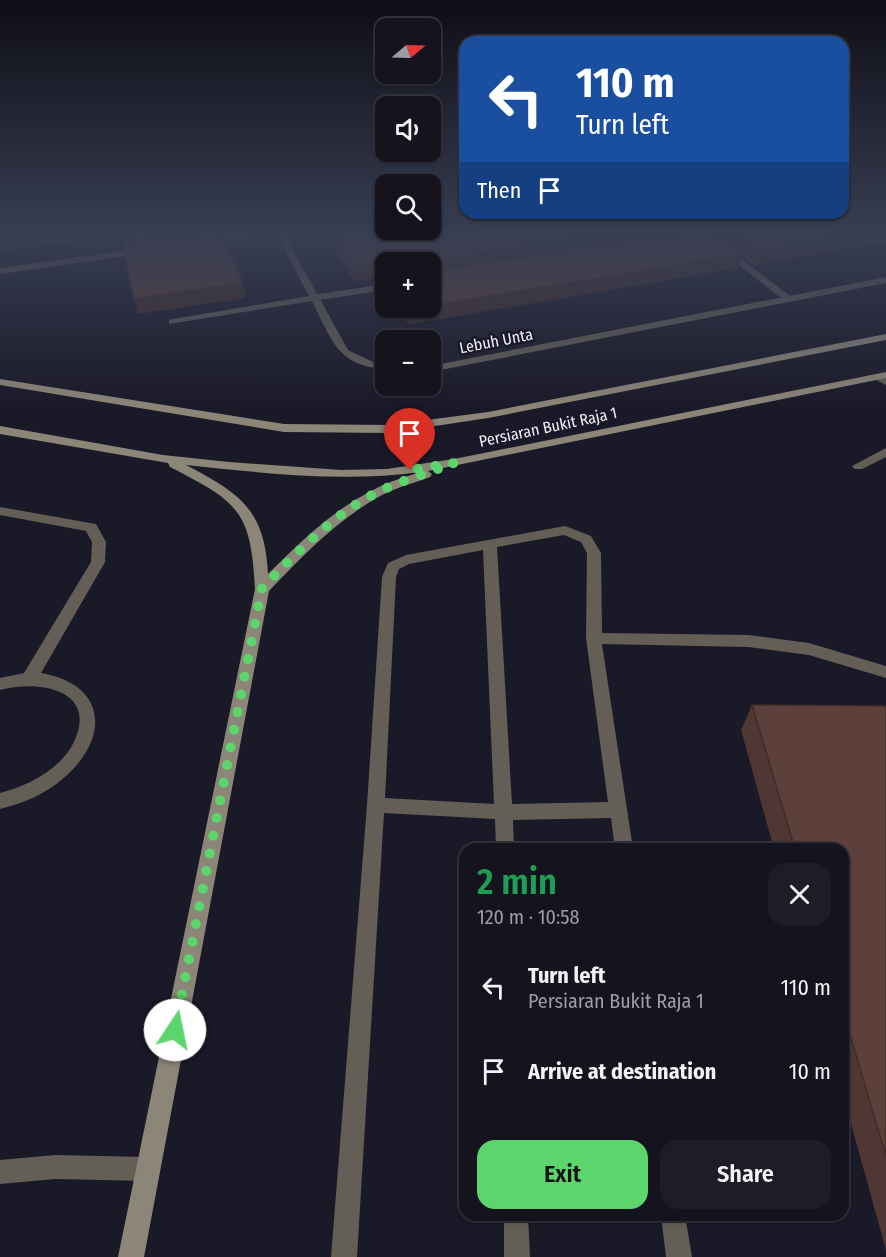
<!DOCTYPE html>
<meta charset="utf-8">
<style>
:root{--surface:#14131e;--page:#1d1c27;--text:#f1f3f6;--muted:#9d9ea4;--line:#33323c;--accent:#5cd56d}
body{margin:0;font-family:"Fira Sans Condensed",sans-serif;background:var(--page);color:var(--text);height:100vh;display:flex;flex-direction:column;font-size:22px;white-space:nowrap}
*{box-sizing:border-box;margin:0}
p{font-size:20px;color:var(--muted)}
.icon{flex:none;width:33px;height:33px;fill:none;stroke:currentColor;stroke-width:2;stroke-linecap:round;stroke-linejoin:round}
.map{position:relative;flex:1;overflow:hidden}
.details{position:absolute;left:459px;top:843px;width:390px;height:378px;display:flex;flex-direction:column;background:var(--surface);border-radius:18px;box-shadow:0 2px 4px #0004,0 0 0 2px var(--line)}
.details>*{flex:none}
.top-card{position:absolute;left:459px;top:36px;width:390px;height:183px;border-radius:18px;box-shadow:0 2px 4px #0004,0 0 0 2px var(--line);background:#1a4fa0;color:#fff;overflow:hidden}
.needle{width:39px;rotate:71deg}
.tools{position:absolute;left:375px;top:18px;display:grid;gap:12px}
.tools a{display:grid;place-items:center;width:66px;height:66px;border-radius:12px;background:var(--surface);box-shadow:0 2px 4px #0004,0 0 0 2px var(--line);font-size:30px}
.pin{position:absolute;display:grid;place-items:center;width:51px;height:51px;color:#fff;margin:-62px -26px;border-radius:50% 50% 50% 0;rotate:-45deg;box-shadow:0 0 6px #0007}
.pin .icon{rotate:45deg}
.me{position:absolute;width:66px;margin:-33px;rotate:11deg;stroke-linejoin:round;filter:drop-shadow(0 0 4px #0008)}
.turn{display:flex;align-items:center;gap:21px;height:126px;padding:0 18px;font-size:27px}
.turn .icon{width:78px;height:78px;stroke-width:2.5}
.turn b{display:block;font-size:42px;line-height:51px}
.then{display:flex;align-items:center;height:57px;padding:0 18px;background:#0003;gap:12px;font-size:22px}
.round{display:grid;place-items:center;flex:none;width:63px;height:63px;border-radius:18px;background:var(--page)}
.head{display:flex;align-items:center;justify-content:space-between;height:102px;padding:0 18px}
h1{font-size:36px;font-weight:600;line-height:45px;color:#1e9e55}
.button{display:flex;gap:12px;margin-top:auto;padding:12px 18px}
.button a{flex:1;height:69px;border-radius:18px;background:var(--accent);color:#111;font-size:24px;font-weight:600;line-height:69px;text-align:center}
.button a+a{background:var(--page);color:var(--text)}
ul{padding:0;list-style:none}
li{display:flex;align-items:center;gap:18px;height:84px;padding:0 18px}
li div{flex:1}
li b{display:block;font-size:22px}
li em{font-style:normal}
.map>svg:first-child{display:block}
</style>
<div class="map">
<svg width="886" height="1257" viewBox="0 0 886 1257">
<rect width="100%" height="100%" fill="#1a1928"/>
<g fill="none" stroke-linecap="round" stroke-linejoin="round">
<g fill="#635f57" fill-rule="evenodd">
<path d="M 133,234 L 141,234 L 144,253 L 137,251 Z"/>
<path d="M 699,234 L 708,234 L 790,296 L 790,300 L 784,300 Z"/>
<path d="M 386,284 L 386,290 L 313,301 L 308,298 L 313,295 Z"/>
<path d="M 876,374 L 886,378 L 886,385 L 871,377 Z"/>
<path d="M 886,448 L 886,457 L 862,469 L 854,469 L 852,466 Z"/>
<path d="M 0,507 L 96,524 L 106,542 L 105,562 L 41,673 C 105,684 111,735 66,776 C 48,793 24,803 0,809 L 0,793 C 28,786 61,769 74,742 C 99,688 36,680 0,690 L 0,678 L 24,673 L 91,562 L 92,542 L 86,531 L 0,515 Z"/>
<path d="M 565,526 L 591,536 L 601,553 L 602,633 L 748,635 L 809,643 L 886,666 L 886,678 L 809,655 L 748,647 L 602,644 L 633,849 L 615,849 L 611,818 L 513,820 L 514,849 L 496,849 L 495,819 L 384,813 L 357,1257 L 331,1257 L 367,805 L 382,577 L 388,563 L 406,555 ZM 564,535 L 581,542 L 587,553 L 586,638 L 608,802 L 512,804 L 497,547 ZM 483,550 L 494,804 L 385,798 L 396,577 L 399,569 L 409,564 Z"/>
<path d="M 55,1155 L 147,1157 L 155,1161 L 159,1169 L 155,1177 L 147,1181 L 55,1179 L 0,1184 L 0,1160 Z"/>
<path d="M 504,1215 L 528,1215 L 530,1257 L 504,1257 Z"/>
<path d="M 661,1215 L 685,1215 L 692,1257 L 666,1257 Z"/>
</g>
<g fill="#635f57" fill-rule="evenodd">
<path d="M 247,234 L 270,234 L 266,237 L 203,245 L 199,242 L 203,239 Z"/>
<path d="M 276,234 L 284,234 L 348,350 L 373,362 L 386,363 L 386,369 C 336,366 332,339 312,301 L 169,324 L 169,320 L 173,319 L 309,296 Z"/>
<path d="M 144,248 L 148,251 L 147,253 L 0,274 L 0,268 Z"/>
<path d="M 886,277 L 886,283 L 430,372 L 430,366 Z"/>
</g>
<g fill="#8c8679" fill-rule="evenodd">
<path d="M 886,334 L 886,340 L 488,418 L 389,433 L 284,432 L 0,385 L 0,379 L 284,424 L 389,425 L 488,412 Z"/>
<path d="M 886,372 L 886,378 L 428,471 L 432,474 L 430,477 C 414,483 398,487 382,495 C 338,519 303,555 269,591 L 144,1257 L 118,1257 L 255,589 C 251,510 238,502 170,467 L 168,463 L 0,434 L 0,426 L 163,455 L 229,462 L 341,470 L 387,469 L 454,459 ZM 186,465 C 263,473 343,483 420,472 C 406,477 390,481 377,488 C 335,508 301,541 268,574 C 265,510 240,493 186,465 Z"/>
</g>
</g>
<g fill="#503733">
<path d="M 326,234 L 715,234 L 721,238 L 722,234 L 886,234 L 886,242 L 753,265 L 741,256 L 738,268 L 409,324 L 398,308 L 430,308 L 386,262 L 386,282 L 382,282 L 379,277 L 355,281 Z"/>
<path d="M 752,705 L 886,706 L 886,1250 L 843,1095 L 843,849 L 774,849 L 741,730 Z"/>
</g>
<g fill="#412d29">
<path d="M 25,234 L 122,234 L 122,235 L 131,234 L 134,247 L 125,249 L 122,236 L 0,251 L 0,237 Z"/>
<path d="M 142,234 L 218,234 L 145,246 Z"/>
<path d="M 611,234 L 697,234 L 430,275 L 430,262 L 429,262 L 429,261 Z"/>
<path d="M 861,234 L 886,234 L 886,242 L 753,265 L 757,251 Z"/>
<path d="M 742,254 L 738,268 L 409,324 L 409,309 L 420,308 L 430,308 L 430,306 Z"/>
<path d="M 378,263 L 379,277 L 355,281 L 354,267 Z"/>
<path d="M 243,283 L 246,298 L 138,314 L 134,299 Z"/>
</g>
<g fill="#5d403b" stroke="#412d29" stroke-width="1.5">
<path d="M 0,234 L 25,234 L 0,237 Z"/>
<path d="M 204,234 L 221,234 L 243,283 L 134,299 L 123,245 Z"/>
<path d="M 333,234 L 611,234 L 429,261 L 429,262 L 386,262 L 386,268 L 382,268 L 378,263 L 354,267 Z"/>
<path d="M 675,234 L 715,234 L 742,254 L 430,306 L 430,271 Z"/>
<path d="M 733,234 L 861,234 L 757,251 Z"/>
<path d="M 407,308 L 420,308 L 409,309 Z"/>
<path d="M 752,705 L 886,706 L 886,1156 L 843,1011 L 843,849 L 795,849 Z"/>
</g>
<linearGradient id="sky" x2="0" y2="1"><stop stop-color="#0e0e16"/><stop offset="0.57" stop-color="#383e53"/><stop offset="1" stop-color="#383e53" stop-opacity="0"/></linearGradient>
<rect width="886" height="410" fill="url(#sky)"/>
<g fill="none" stroke-linecap="round" stroke-linejoin="round">
<path stroke="#5cd56d" stroke-width="10" stroke-dasharray="0 18" d="M 175,1030 L 262,588 C 298,552 333,514 380,491 C 403,480 429,473 454,463 L 410,470"/>
</g>
<g text-anchor="middle" dominant-baseline="central" stroke-width="5" stroke-linejoin="round" paint-order="stroke">
<g font-size="16" fill="#f0f0fb" stroke="#1a1928">
<text transform="translate(496 341) rotate(-11)">Lebuh Unta</text>
<text transform="translate(548 427) rotate(-12)">Persiaran Bukit Raja 1</text>
</g>
</g>
</svg>
<div class="tools">
<a><svg class="needle" viewBox="-14 -14 28 28"><path d="M0-13l5 13h-10z" fill="#e53935"/><path d="M0 13l5-13h-10z" fill="#9d9ea4"/></svg></a>
<a><svg class="icon" aria-label="sound" viewBox="0 0 24 24"><path d="M4 9h4l5-4v14l-5-4H4zM17 9q2 3 0 6"/></svg></a>
<a><svg class="icon" aria-label="search" viewBox="0 0 24 24"><circle cx="10" cy="10" r="6"/><path d="M15 15l6 6"/></svg></a>
<a>+</a>
<a>−</a>
</div>
<div class="pin" style="left:410px;top:470px;background:#d93025"><svg class="icon" aria-label="arrive" viewBox="0 0 24 24"><path d="M6 21V4h12l-3 4 3 4H6"/></svg></div>
<svg class="me" style="left:175px;top:1030px" viewBox="-20 -20 40 40"><circle r="19" fill="#fff"/><path d="M0-13L10 11 0 6-10 11z" fill="#5cd56d"/></svg>
<div class="top-card">
<div class="turn"><svg class="icon" aria-label="left" viewBox="0 0 24 24"><path d="M17 20v-9H6M10 6l-5 5 5 5"/></svg><div><b>110 m</b>Turn left</div></div>
<div class="then">Then<svg class="icon" aria-label="arrive" viewBox="0 0 24 24"><path d="M6 21V4h12l-3 4 3 4H6"/></svg></div>
</div>
<section class="details">
<div class="head"><div><h1>2 min</h1><p>120 m · 10:58</p></div><a class="round"><svg class="icon" aria-label="close" viewBox="0 0 24 24"><path d="M6 6l12 12M18 6L6 18"/></svg></a></div>
<ul>
<li><svg class="icon" aria-label="left" viewBox="0 0 24 24"><path d="M17 20v-9H6M10 6l-5 5 5 5"/></svg><div><b>Turn left</b><p>Persiaran Bukit Raja 1</p></div><em>110 m</em></li>
<li><svg class="icon" aria-label="arrive" viewBox="0 0 24 24"><path d="M6 21V4h12l-3 4 3 4H6"/></svg><div><b>Arrive at destination</b></div><em>10 m</em></li>
</ul>
<div class="button"><a>Exit</a><a>Share</a></div>
</section>
</div>
